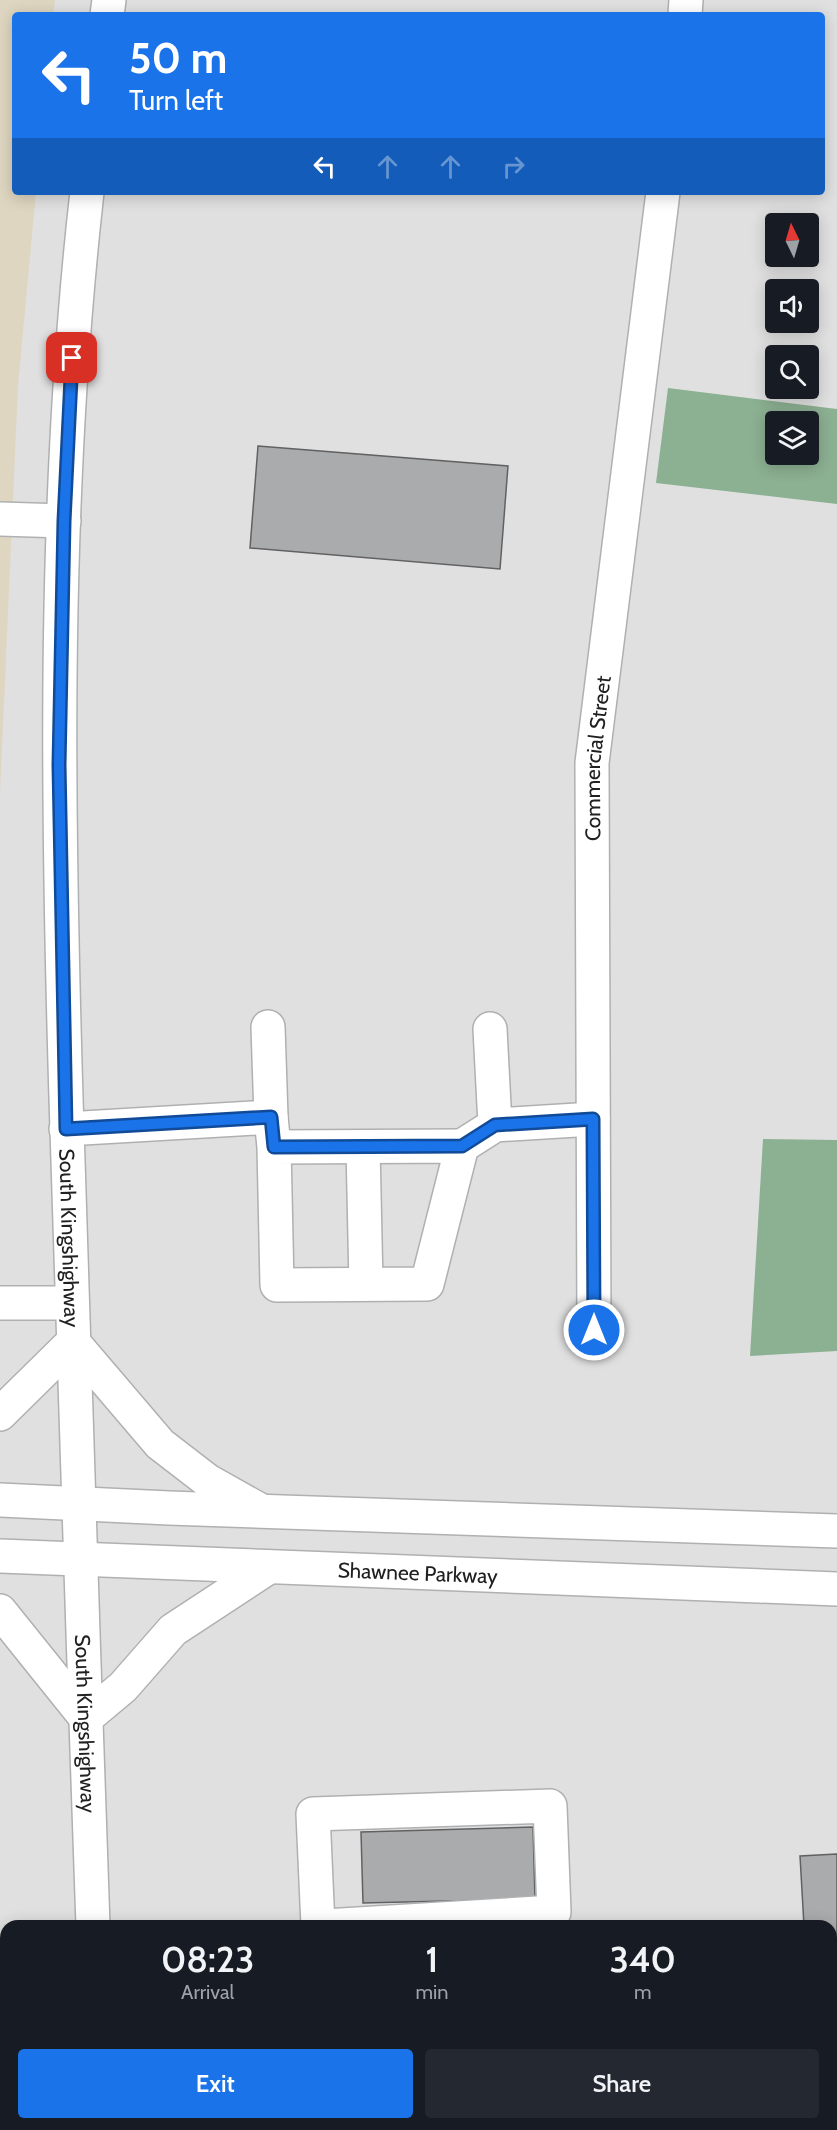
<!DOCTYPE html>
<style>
:root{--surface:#171b24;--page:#242831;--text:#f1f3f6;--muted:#9ea1a6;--accent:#1a73e8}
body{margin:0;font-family:Cabin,sans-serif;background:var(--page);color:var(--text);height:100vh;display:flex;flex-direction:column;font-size:22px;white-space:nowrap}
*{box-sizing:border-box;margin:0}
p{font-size:20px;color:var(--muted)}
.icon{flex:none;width:33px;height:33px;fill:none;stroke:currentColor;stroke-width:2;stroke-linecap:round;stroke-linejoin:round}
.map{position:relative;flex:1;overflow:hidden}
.details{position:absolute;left:0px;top:1920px;width:837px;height:210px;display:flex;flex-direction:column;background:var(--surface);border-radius:18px 18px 0 0;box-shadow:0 3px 15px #0003}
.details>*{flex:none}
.guide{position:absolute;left:12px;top:12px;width:813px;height:183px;border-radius:6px;box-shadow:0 3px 15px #0003;background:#1a73e8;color:#fff;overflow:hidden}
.needle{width:39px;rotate:355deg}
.buttons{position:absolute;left:765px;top:213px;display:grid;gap:12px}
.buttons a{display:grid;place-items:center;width:54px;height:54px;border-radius:6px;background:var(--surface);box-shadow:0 3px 15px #0003;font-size:30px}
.pin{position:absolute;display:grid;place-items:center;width:51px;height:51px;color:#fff;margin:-26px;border-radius:12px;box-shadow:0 3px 9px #0006}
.me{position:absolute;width:66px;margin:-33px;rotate:0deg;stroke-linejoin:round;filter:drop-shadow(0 0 4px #0008)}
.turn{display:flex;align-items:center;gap:21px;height:126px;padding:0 18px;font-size:27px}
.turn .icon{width:78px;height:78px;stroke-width:2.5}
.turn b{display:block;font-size:42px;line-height:51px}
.lanes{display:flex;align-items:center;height:57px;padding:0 18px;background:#0003;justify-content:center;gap:30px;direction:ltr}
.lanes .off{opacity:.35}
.eta{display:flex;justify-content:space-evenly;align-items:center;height:102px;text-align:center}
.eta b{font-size:36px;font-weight:600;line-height:42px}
.button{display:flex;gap:12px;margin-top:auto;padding:12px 18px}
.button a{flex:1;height:69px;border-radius:6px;background:var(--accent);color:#fff;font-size:24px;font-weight:600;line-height:69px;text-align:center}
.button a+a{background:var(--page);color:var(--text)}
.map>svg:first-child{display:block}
</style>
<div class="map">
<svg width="837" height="2130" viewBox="0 0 837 2130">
<rect width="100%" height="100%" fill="#e0e0e1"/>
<path fill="#dfd6c1" d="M 0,0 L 55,0 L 53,15 L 15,15 L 15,192 L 36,192 L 18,386 L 0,794 Z"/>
<g fill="#8cb092" fill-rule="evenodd">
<path d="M 668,388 L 837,409 L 837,504 L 656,483 ZM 776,422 L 808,422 L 808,454 L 776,454 Z"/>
<path d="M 763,1139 L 837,1140 L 837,1351 L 750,1356 Z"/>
</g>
<g fill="#aaabac" stroke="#616162" stroke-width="1.5">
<path d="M 258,446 L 508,466 L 500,569 L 250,548 Z"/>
<path d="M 533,1827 L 535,1899 L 363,1903 L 361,1832 Z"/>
<path d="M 837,1854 L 837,1943 L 831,1943 L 831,1926 L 804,1926 L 800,1856 Z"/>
</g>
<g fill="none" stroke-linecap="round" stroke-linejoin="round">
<defs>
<g id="minor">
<path d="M 685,15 L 686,0"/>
<path d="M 0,519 L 64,521"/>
<path d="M 268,1027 L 271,1117"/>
<path d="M 490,1029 L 495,1125"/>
<path d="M 66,1129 L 271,1117 L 274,1147 L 277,1285 L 427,1284 L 462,1146 L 274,1147"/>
<path d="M 462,1146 L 495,1125 L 593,1119"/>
<path d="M 363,1147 L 366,1284"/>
<path d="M 0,1303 L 72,1303"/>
<path id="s1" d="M 594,1330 L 592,763 L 663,192"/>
<path d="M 318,1926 L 313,1814 L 550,1806 L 554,1912 L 325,1926"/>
<path d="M 291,2124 L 291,2130"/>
<path d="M 549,2124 L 549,2130"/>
</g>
<g id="major">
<path d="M 107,15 L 109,0"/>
<path id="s2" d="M 87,192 C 53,492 57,796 66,1098 C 73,1374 84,1650 93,1926"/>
<path d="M 100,2124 L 100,2130"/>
</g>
<g id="highway">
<path d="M 0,1414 L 73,1342 L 160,1444 L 208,1481 L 258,1509"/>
<path d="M 0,1500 L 169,1508 L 837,1531"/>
<path id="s3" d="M 0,1556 L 837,1589"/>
<path d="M 0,1611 L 86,1718 L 123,1687 L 173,1630 L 269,1567"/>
</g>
</defs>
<use href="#minor" stroke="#afb0b1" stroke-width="36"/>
<use href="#major" stroke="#afb0b1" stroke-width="36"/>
<use href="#highway" stroke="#afb0b1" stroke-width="36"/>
<use href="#minor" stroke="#fff" stroke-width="33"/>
<use href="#major" stroke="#fff" stroke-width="33"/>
<use href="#highway" stroke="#fff" stroke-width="33"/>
</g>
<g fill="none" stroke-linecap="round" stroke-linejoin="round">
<defs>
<path id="route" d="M 72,358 L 64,521 L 59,765 L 66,1129 L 271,1117 L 274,1147 L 462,1146 L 495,1125 L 593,1119 L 594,1330"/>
</defs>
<use href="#route" stroke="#114b97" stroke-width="15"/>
<use href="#route" stroke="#1a73e8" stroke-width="10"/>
</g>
<g text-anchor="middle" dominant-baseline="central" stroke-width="4.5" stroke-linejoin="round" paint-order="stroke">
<g font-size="21" fill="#202020" stroke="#e0e0e1">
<text stroke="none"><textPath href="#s1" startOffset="572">Commercial Street</textPath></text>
<text stroke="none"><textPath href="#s2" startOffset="1047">South Kingshighway</textPath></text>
<text stroke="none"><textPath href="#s3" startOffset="418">Shawnee Parkway</textPath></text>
<text stroke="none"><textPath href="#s2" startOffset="1533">South Kingshighway</textPath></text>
</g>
</g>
</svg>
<div class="buttons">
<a><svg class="needle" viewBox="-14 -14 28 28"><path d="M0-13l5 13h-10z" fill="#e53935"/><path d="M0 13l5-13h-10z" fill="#9ea1a6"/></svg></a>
<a><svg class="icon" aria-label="sound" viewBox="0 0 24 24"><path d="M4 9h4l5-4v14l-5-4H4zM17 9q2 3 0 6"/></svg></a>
<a><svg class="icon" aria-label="search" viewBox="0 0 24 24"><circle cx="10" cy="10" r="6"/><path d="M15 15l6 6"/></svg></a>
<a><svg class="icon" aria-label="layers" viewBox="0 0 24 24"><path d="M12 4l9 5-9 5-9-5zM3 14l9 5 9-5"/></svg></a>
</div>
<div class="pin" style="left:72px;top:358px;background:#d93025"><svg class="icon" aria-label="arrive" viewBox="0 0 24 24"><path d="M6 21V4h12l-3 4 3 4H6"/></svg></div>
<svg class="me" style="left:594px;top:1330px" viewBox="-20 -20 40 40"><circle r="17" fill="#1a73e8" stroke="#fff" stroke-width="3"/><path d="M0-11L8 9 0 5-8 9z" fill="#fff"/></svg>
<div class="guide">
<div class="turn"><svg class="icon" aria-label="left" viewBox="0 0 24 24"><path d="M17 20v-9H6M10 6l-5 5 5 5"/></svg><div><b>50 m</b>Turn left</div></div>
<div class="lanes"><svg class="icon" aria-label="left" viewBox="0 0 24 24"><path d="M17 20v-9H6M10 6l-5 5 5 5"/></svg><svg class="icon off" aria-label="ahead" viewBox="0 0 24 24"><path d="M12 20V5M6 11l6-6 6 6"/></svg><svg class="icon off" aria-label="ahead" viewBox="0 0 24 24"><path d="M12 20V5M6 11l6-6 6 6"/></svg><svg class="icon off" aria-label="right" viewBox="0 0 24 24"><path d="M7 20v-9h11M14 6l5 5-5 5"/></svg></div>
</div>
<section class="details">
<div class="eta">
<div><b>08:23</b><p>Arrival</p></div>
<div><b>1</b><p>min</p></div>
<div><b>340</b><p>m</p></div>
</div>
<div class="button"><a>Exit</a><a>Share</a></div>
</section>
</div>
